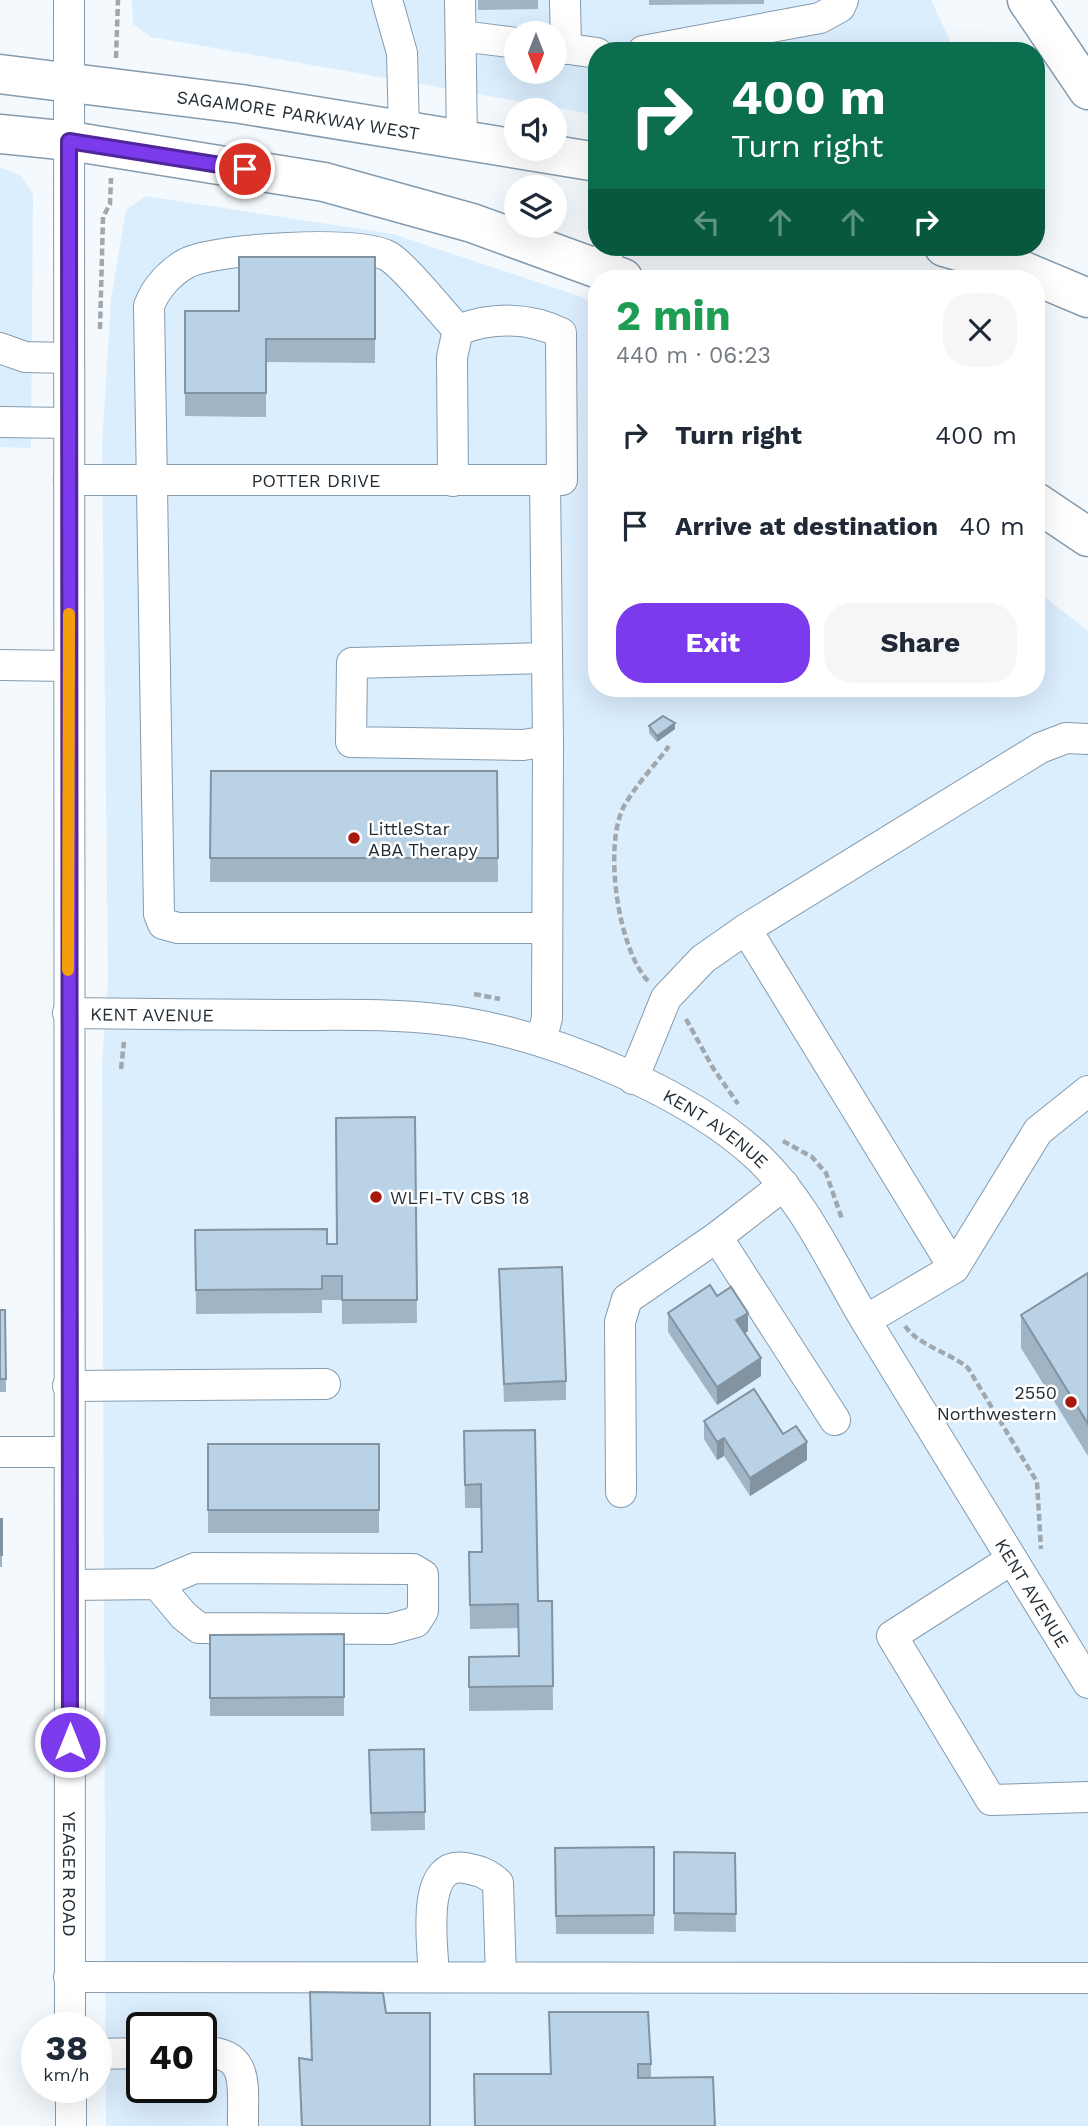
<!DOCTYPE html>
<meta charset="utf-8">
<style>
:root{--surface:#fff;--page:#f6f6f7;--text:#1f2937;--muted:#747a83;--accent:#7c3aed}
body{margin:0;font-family:"Work Sans",sans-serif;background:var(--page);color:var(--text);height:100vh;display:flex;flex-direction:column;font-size:26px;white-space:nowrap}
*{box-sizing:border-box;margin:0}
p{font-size:23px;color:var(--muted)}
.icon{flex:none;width:38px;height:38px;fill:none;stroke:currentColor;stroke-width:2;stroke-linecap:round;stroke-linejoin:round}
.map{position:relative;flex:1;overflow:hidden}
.side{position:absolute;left:588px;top:270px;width:457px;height:427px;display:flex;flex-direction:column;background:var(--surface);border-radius:28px;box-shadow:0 7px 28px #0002}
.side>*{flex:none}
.hud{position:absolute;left:588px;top:42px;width:457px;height:214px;border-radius:28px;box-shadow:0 7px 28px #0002;background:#0b6e4f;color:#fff;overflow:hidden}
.needle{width:46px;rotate:180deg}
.fabs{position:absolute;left:504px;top:21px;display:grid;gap:14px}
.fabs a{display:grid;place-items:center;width:63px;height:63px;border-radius:50%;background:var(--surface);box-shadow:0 7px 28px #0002;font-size:35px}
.speed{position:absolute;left:21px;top:2012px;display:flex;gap:14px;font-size:35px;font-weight:700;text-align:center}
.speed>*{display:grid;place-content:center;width:91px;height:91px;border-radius:50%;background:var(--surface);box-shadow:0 7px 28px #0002;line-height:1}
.speed small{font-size:18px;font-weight:400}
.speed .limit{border:4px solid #111;border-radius:10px;background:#fff;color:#111}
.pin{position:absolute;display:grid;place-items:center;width:60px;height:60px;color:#fff;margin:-30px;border:4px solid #fff;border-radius:50%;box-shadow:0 2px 7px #0007}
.me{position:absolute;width:77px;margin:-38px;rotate:0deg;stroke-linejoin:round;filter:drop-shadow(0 0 5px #0008)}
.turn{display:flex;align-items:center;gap:24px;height:147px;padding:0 28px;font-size:32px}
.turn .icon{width:91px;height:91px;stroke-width:2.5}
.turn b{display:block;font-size:49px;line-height:60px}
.lanes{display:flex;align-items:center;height:66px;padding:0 28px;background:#0003;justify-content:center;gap:35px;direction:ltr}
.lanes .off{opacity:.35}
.round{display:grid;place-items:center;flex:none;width:74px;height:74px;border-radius:28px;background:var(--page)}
.headline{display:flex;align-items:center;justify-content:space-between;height:119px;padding:0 28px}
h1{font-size:42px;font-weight:700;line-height:52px;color:#1e9e55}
.primary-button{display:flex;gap:14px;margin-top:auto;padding:14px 28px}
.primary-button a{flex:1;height:80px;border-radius:28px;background:var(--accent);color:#fff;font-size:28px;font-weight:700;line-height:80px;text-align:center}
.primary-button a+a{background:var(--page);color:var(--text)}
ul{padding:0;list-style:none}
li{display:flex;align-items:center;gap:21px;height:91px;padding:0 28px}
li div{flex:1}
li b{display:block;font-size:26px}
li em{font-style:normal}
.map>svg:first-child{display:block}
</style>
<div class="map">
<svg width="1088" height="2126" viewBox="0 0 1088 2126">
<rect width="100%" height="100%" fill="#f4f9fd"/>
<g fill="#dbeefe" fill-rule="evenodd">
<path d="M 132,0 L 931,0 L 954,49 L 597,51 L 597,115 L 151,37 L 133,24 ZM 516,33 L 555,33 L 555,72 L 516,72 Z"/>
<path d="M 0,167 L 21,176 L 33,194 L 31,448 L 0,447 Z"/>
<path d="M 145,196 L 393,234 L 582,297 L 597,306 L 597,688 L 1036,688 L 1036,590 L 1088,631 L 1088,2126 L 106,2126 L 102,1066 L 108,977 L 102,445 L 111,300 L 126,210 ZM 142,2028 L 201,2028 L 201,2088 L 142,2088 Z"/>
</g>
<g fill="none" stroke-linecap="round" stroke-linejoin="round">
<defs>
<g id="minor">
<path id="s1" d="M 69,0 L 70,2028"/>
<path d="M 387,0 L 402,53 L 404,131"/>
<path d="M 460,0 L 462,140"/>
<path d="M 565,0 L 566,49"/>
<path d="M 461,36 L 516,43"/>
<path d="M 555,47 L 597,53"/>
<path d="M 643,51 L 820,18 L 840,7 L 843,0"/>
<path d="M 601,270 L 610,247"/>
<path d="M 458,330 C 443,314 404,265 388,256 C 359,240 217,248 187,263 C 170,272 155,289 149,306 L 159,914 L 163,924 L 178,928 L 546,928"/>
<path d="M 0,348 L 25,357 L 69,358"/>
<path d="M 0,422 L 69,423"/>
<path id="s2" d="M 69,480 L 562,480 L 561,333 C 529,317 492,317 458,330 L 452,357 L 453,481"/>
<path d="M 545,480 L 548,741"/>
<path d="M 0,665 L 69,666"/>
<path d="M 746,929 L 1040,748 L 1066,738 L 1088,739"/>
<path id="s3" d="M 68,1013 C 142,1014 217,1015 291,1015 C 349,1015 409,1013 466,1023 C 559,1039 689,1093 758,1157 C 807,1204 834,1269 869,1326 C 942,1445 1015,1564 1088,1683"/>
<path d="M 541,1041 L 547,1018 L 548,741 L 523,745 L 351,742 L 352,663 L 546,658"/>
<path d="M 633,1079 L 666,998 L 703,959 L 746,929 L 954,1268 L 866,1320"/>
<path d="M 717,1237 L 835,1420"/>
<path d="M 954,1268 L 1038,1131 L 1088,1091"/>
<path d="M 68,1386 L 325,1384"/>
<path d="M 0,1452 L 69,1452"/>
<path d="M 621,1492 L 620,1322 L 627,1299 L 717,1237 L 784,1185"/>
<path d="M 1012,1559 L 892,1636 L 991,1800 L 1088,1797"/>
<path d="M 70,1585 L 157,1584 L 195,1568 L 413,1569 L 423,1575 L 423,1611 L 416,1622 L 390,1629 L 199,1628 L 184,1616 L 157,1584"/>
<path d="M 434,1976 C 433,1948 419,1860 465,1868 C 480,1871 487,1873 498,1883 L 501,1976"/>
<path d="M 69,1977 L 1088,1978"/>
<path d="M 201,2052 C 252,2051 242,2088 243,2126"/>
<path d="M 96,2054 L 142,2053"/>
<path d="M 71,2088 L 71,2126"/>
</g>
<path id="major" d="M 1027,0 L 1088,90"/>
<g id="highway">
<path id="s4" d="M 0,74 L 241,104 L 597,162"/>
<path d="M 0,134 L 70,141 L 324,182 L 472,223 L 623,278"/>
<path d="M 944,247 L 1014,267 L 1088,298"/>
<path d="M 1036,502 L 1088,537"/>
</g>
</defs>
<use href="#minor" stroke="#849bae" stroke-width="32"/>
<use href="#major" stroke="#849bae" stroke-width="41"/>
<use href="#highway" stroke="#849bae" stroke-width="41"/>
<g stroke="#a0a7ad" stroke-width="4.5" stroke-dasharray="7 3.5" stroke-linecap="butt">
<path d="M 116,58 L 118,0"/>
<path d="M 100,329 L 103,217 L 110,204 L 111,178"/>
<path d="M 648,981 C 618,949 603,846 624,806 C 636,785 655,765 669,746"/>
<path d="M 474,994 L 500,999"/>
<path d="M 686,1019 L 713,1068 L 738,1104"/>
<path d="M 121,1069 L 124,1042"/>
<path d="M 783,1141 L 812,1157 L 826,1173 L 842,1219"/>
<path d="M 905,1326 C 919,1346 949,1352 968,1368 L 1037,1482 L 1041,1549"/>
</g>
<use href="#minor" stroke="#fff" stroke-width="30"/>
<use href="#major" stroke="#fff" stroke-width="38"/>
<use href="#highway" stroke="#fff" stroke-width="38"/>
</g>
<g fill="#9fb5c6">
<path d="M 478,0 L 538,0 L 538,9 L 478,10 Z"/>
<path d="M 649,0 L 764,0 L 764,4 L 649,5 Z"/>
<path d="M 375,257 L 375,363 L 266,362 L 266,417 L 185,416 L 185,311 L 239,311 Z"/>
<path d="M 649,726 L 675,729 L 657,742 L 649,733 Z"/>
<path d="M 211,771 L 497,771 L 498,882 L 210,882 Z"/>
<path d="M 415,1117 L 417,1323 L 342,1324 L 342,1300 L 322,1300 L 322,1313 L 196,1314 L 195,1230 L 327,1244 L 337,1244 Z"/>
<path d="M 499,1269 L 566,1381 L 566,1400 L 504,1402 Z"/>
<path d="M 1088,1273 L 1088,1456 L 1021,1348 L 1021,1315 Z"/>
<path d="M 717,1296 L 748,1331 L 745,1333 L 761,1376 L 717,1405 L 668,1332 L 668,1313 Z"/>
<path d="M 0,1310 L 5,1310 L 6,1392 L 0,1392 Z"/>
<path d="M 704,1421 L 783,1434 L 807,1460 L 750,1496 L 724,1456 L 717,1460 L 704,1439 Z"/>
<path d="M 464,1431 L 538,1601 L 552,1601 L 553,1710 L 469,1711 L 469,1657 L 518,1656 L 518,1628 L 470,1629 L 469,1552 L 482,1552 L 481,1508 L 465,1508 Z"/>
<rect x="208" y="1444" width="171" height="89"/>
<rect x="0" y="1519" width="2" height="48"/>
<path d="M 344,1634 L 344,1716 L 210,1716 L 210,1635 Z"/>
<path d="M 424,1749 L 425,1830 L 371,1831 L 369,1769 Z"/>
<path d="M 654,1847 L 654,1934 L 556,1934 L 555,1848 Z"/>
<path d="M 674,1852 L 735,1853 L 736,1932 L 674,1931 Z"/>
<path d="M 310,1992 L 386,2013 L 430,2126 L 301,2126 L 299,2058 L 311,2060 Z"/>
<path d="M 549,2012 L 651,2064 L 651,2078 L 715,2126 L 550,2074 Z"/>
</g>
<g fill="#8293a1">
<path d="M 675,723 L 675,729 L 657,742 L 657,736 Z"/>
<path d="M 748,1313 L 748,1331 L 736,1339 L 736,1320 Z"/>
<path d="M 761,1358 L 761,1376 L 717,1405 L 717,1387 Z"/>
<path d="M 724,1438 L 724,1456 L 717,1460 L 717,1442 Z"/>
<path d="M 807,1442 L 807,1460 L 750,1496 L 750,1478 Z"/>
</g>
<g fill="#b9d2e6" stroke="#8293a1" stroke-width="2">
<path d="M 239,257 L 375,257 L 375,339 L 266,339 L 266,393 L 185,393 L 185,311 L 239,311 Z"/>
<path d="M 663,716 L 675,723 L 657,736 L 649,726 Z"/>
<path d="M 211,771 L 497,771 L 498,858 L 210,858 Z"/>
<path d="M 415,1117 L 417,1300 L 342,1300 L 342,1276 L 322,1276 L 322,1289 L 196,1290 L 195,1230 L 327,1229 L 327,1244 L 337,1244 L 336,1118 Z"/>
<path d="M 562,1267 L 566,1381 L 504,1384 L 499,1269 Z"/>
<path d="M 1088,1273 L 1088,1424 L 1021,1315 Z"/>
<path d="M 710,1285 L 717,1296 L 731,1287 L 748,1313 L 736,1320 L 761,1358 L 717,1387 L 668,1313 Z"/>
<path d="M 0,1310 L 5,1310 L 6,1379 L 0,1379 Z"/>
<path d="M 754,1389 L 783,1434 L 796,1426 L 807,1442 L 750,1478 L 724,1438 L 717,1442 L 704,1421 Z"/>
<path d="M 535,1430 L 538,1601 L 552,1601 L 553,1686 L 469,1687 L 469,1657 L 519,1656 L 518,1604 L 470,1605 L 469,1552 L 482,1552 L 481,1484 L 465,1485 L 464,1431 Z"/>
<rect x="208" y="1444" width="171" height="66"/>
<rect x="0" y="1519" width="2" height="36"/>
<path d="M 344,1634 L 344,1697 L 210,1698 L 210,1635 Z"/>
<path d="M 424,1749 L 425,1812 L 371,1813 L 369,1750 Z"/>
<path d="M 654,1847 L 654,1915 L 556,1916 L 555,1848 Z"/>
<path d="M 674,1852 L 735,1853 L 736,1914 L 674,1913 Z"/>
<path d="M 310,1992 L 383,1993 L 386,2013 L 430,2013 L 430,2126 L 302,2126 L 299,2058 L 312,2060 Z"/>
<path d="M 549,2012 L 648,2012 L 651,2064 L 638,2064 L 638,2078 L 713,2077 L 715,2126 L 475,2126 L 474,2074 L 551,2074 Z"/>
</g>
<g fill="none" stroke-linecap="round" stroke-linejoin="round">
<defs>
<path id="route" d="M 70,1742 L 69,141 L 245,169"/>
</defs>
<use href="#route" stroke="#51269a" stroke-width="18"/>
<use href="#route" stroke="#7c3aed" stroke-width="12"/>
<path stroke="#f59e0b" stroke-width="12" d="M 68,970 L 69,614"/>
</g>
<g fill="#a9180f" stroke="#fff" stroke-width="2.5">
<circle cx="354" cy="838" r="7"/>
<circle cx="376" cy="1197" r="7"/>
<circle cx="1071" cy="1402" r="7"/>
</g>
<g text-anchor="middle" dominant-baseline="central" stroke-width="5" stroke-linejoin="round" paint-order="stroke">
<g font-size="18" fill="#232d35" stroke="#fff">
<text stroke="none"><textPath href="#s4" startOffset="301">SAGAMORE PARKWAY WEST</textPath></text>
<text stroke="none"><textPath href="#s2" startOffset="247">POTTER DRIVE</textPath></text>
<text stroke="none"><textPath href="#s3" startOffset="84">KENT AVENUE</textPath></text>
<text stroke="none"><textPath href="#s3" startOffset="672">KENT AVENUE</textPath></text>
<text stroke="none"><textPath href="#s3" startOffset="1239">KENT AVENUE</textPath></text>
<text stroke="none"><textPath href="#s1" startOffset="1874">YEAGER ROAD</textPath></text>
</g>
<g font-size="18" fill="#232d35" stroke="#fff" text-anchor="start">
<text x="368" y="828">LittleStar<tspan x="368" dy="21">ABA Therapy</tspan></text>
<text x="390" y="1197">WLFI-TV CBS 18</text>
<text x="1057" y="1392" text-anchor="end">2550<tspan x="1057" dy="21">Northwestern</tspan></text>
</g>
</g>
</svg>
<div class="fabs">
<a><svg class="needle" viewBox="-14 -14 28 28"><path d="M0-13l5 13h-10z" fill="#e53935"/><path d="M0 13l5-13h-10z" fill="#747a83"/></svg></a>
<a><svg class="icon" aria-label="sound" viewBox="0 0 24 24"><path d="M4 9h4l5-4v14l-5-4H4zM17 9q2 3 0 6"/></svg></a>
<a><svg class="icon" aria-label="layers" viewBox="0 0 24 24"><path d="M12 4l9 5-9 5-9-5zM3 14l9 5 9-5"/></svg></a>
</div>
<div class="speed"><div>38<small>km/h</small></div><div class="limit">40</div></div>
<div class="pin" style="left:245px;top:169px;background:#d93025"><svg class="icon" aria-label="arrive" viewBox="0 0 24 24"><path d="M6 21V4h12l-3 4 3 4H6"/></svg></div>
<svg class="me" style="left:70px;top:1742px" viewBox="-20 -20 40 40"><circle r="17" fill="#7c3aed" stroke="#fff" stroke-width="3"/><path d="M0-11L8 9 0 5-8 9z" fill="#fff"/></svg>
<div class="hud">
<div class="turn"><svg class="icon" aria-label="right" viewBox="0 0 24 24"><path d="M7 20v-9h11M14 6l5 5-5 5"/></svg><div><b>400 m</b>Turn right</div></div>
<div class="lanes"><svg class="icon off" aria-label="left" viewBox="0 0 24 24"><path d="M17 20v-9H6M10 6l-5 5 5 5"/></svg><svg class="icon off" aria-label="ahead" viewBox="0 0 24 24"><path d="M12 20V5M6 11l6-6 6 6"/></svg><svg class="icon off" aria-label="ahead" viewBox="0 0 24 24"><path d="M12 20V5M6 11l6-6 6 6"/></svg><svg class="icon" aria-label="right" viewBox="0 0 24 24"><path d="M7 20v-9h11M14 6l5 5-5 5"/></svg></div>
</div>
<section class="side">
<div class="headline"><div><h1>2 min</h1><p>440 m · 06:23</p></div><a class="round"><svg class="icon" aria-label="close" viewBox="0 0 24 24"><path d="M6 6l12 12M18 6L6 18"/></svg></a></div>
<ul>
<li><svg class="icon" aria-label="right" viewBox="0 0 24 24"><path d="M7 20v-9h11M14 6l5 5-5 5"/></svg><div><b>Turn right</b></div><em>400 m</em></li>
<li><svg class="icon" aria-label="arrive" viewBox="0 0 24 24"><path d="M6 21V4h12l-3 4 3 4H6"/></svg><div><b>Arrive at destination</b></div><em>40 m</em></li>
</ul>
<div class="primary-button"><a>Exit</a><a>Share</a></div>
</section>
</div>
